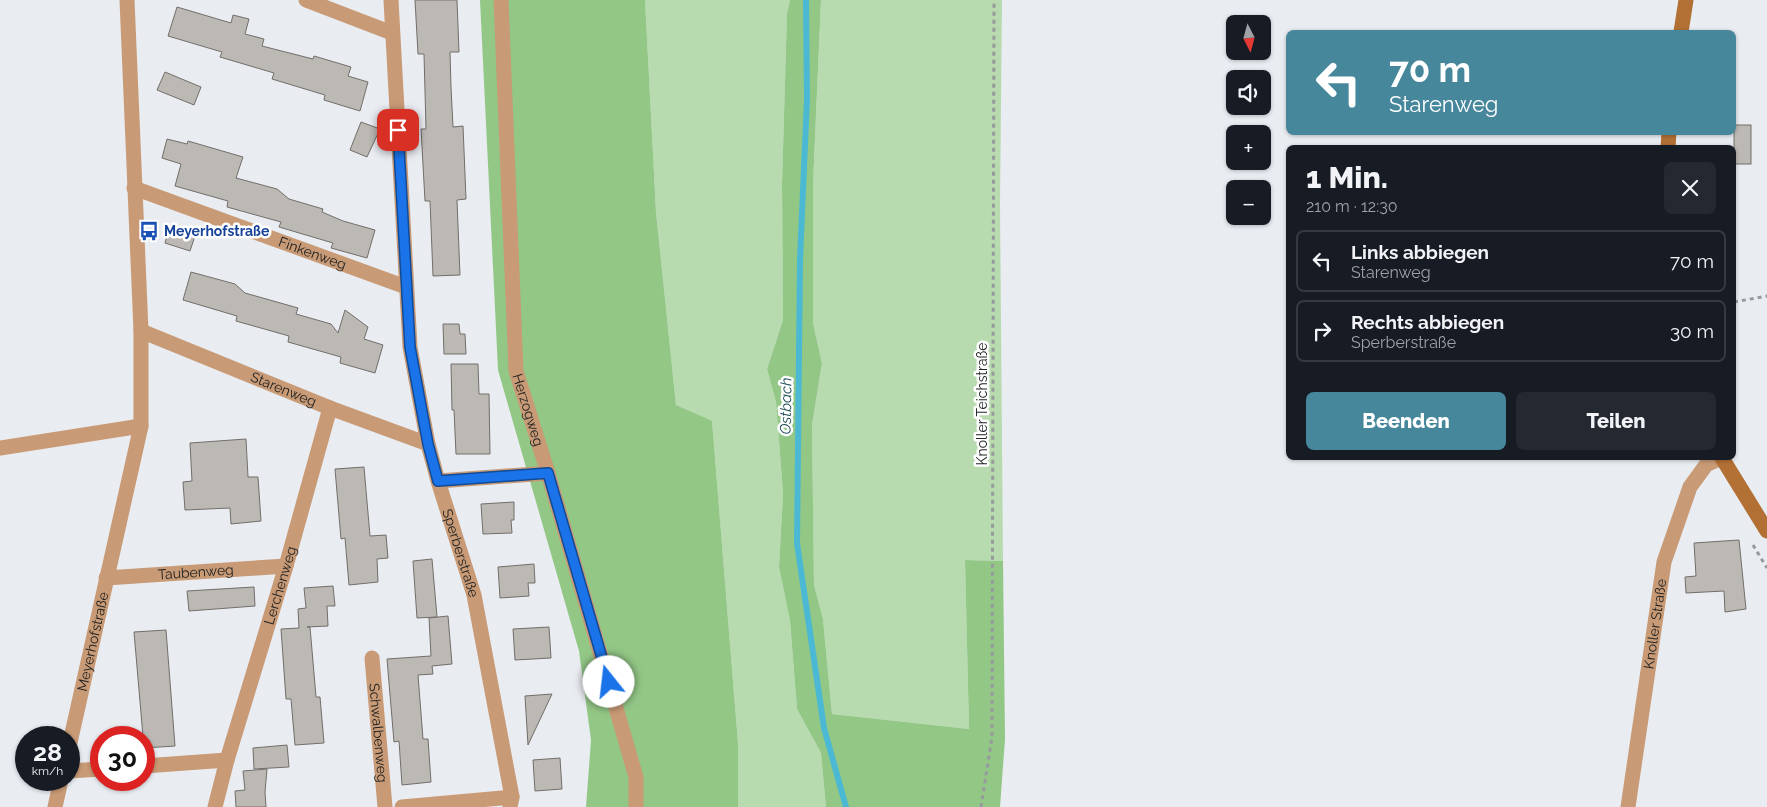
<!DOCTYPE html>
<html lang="de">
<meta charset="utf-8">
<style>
:root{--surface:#171b24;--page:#242831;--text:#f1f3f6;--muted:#9ea1a6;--line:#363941;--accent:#47879b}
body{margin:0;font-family:Raleway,sans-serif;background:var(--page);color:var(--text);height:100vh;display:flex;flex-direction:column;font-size:19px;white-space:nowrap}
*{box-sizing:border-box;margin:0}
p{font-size:16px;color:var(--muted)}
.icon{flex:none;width:28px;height:28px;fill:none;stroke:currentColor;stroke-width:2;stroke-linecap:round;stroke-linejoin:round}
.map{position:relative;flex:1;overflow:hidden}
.panel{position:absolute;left:1286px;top:145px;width:450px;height:315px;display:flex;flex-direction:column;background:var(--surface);border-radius:8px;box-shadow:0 1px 4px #0004}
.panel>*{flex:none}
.guide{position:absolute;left:1286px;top:30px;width:450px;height:105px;border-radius:8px;box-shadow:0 1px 4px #0004;background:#47879b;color:#fff;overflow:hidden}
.needle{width:32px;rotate:174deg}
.buttons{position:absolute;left:1226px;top:15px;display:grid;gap:10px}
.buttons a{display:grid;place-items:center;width:45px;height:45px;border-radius:8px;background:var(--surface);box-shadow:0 1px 4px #0004;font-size:25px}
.speed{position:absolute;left:15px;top:726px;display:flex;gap:10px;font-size:25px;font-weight:700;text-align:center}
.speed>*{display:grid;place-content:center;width:65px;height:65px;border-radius:50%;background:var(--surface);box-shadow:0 1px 4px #0004;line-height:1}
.speed small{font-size:12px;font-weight:400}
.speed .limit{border:8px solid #d22;background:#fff;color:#111}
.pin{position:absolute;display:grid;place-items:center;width:42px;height:42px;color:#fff;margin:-21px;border-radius:10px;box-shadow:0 2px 8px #0006}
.me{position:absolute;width:55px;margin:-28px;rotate:344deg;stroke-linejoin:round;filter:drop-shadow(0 0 4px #0008)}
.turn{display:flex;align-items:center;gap:18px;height:105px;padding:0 20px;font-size:22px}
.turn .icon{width:65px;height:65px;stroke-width:2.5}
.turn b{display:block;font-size:35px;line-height:42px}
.round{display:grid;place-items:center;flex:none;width:52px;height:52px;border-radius:8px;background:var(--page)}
.summary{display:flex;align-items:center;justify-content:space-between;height:85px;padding:0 20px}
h1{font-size:30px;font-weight:800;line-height:38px}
.button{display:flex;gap:10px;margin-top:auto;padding:10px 20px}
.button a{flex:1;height:58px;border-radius:8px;background:var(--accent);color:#fff;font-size:20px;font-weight:800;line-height:58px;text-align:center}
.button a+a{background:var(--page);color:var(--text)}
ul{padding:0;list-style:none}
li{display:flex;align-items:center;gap:15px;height:62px;margin:0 10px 8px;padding:0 10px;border:2px solid var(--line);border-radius:8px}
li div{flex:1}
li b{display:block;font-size:19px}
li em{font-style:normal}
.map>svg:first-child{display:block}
</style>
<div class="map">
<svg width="1767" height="807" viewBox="0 0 1767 807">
<rect width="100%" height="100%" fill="#e9ecf1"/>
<g fill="#b7daae">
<path d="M 645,0 L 790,0 L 787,13 L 782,184 L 783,320 L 767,369 L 776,402 L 783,493 L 779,567 L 790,621 L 797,709 L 821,753 L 826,807 L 738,807 L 738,743 L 712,422 L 676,405 L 656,212 Z"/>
<path d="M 821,0 L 1002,0 L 1000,204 L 1003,561 L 965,560 L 969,729 L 832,714 L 823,619 L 814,585 L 812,425 L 822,363 L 813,323 L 813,184 Z"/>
</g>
<g fill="#93c786">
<path d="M 480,0 L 645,0 L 656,212 L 676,405 L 712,421 L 738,743 L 738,807 L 586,807 L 591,740 L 579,651 L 498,370 Z"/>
<path d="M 790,0 L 821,0 L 813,184 L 813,323 L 822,363 L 812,425 L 814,585 L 823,619 L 832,714 L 969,729 L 965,560 L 1003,561 L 1005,739 L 1000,807 L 826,807 L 821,753 L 797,709 L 790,621 L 779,567 L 783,493 L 776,402 L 767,369 L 783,320 L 782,184 L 787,13 Z"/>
</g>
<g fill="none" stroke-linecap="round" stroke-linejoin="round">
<path stroke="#4bb9d3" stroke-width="6" d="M 806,0 L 807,99 L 800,260 L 797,543 L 824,728 L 846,807"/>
</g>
<g fill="#bcb8b4" stroke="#726e6a">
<path d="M 415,0 L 457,0 L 459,52 L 450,52 L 451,87 L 453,127 L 463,126 L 466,199 L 457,200 L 460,275 L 433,276 L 430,201 L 425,201 L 421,129 L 426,129 L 424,54 L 418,54 Z"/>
<path d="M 177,7 L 231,23 L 233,15 L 249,19 L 245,34 L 264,39 L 262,46 L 313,59 L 314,56 L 351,67 L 348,76 L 368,82 L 360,111 L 324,100 L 325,95 L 272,79 L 274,73 L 220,57 L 222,52 L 168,36 Z"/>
<path d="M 165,72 L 201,87 L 194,105 L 157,90 Z"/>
<path d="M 361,122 L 380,129 L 367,157 L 350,150 Z"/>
<rect x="1734" y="125" width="17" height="39"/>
<path d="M 167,139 L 187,144 L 188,141 L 243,157 L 236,178 L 277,189 L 289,199 L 323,209 L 322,212 L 343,221 L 375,230 L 367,258 L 331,248 L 333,243 L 279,227 L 281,222 L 227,207 L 228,201 L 175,186 L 181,164 L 162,158 Z"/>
<path d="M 170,225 L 196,233 L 190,251 L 165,243 Z"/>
<path d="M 191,272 L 235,284 L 245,293 L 298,308 L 296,314 L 331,324 L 338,333 L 345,310 L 368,327 L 364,339 L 383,345 L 375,373 L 340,363 L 341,357 L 288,342 L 289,336 L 236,321 L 237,316 L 183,300 Z"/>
<path d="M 443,324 L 459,324 L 460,334 L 465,334 L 466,354 L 444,354 Z"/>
<path d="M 451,364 L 478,364 L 479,394 L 489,394 L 490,454 L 456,454 L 454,410 L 452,410 Z"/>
<path d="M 246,439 L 248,477 L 258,477 L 261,521 L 231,524 L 230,508 L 185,510 L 183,482 L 192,481 L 190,443 Z"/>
<path d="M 364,467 L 370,536 L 386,535 L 388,558 L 377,559 L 378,582 L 349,585 L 345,538 L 341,539 L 335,469 Z"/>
<path d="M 514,502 L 514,520 L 511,520 L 512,533 L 483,534 L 481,504 Z"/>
<path d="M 1739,540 L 1746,609 L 1725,612 L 1724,591 L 1686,593 L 1685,577 L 1696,576 L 1694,543 Z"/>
<path d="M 432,559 L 437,617 L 417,618 L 413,561 Z"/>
<path d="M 534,564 L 535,583 L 528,583 L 529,596 L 500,598 L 498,567 Z"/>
<path d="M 333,586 L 335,606 L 327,606 L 328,626 L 307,627 L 310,627 L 316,697 L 320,697 L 324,743 L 295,745 L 291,699 L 286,699 L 281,629 L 299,628 L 298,609 L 306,608 L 304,588 Z"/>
<path d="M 254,587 L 255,606 L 189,611 L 187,591 Z"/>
<path d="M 448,616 L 452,664 L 432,666 L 433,674 L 418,675 L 423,739 L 428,739 L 431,782 L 402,785 L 399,741 L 394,742 L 387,659 L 431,656 L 429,618 Z"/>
<path d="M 549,627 L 551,658 L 515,660 L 513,629 Z"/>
<path d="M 166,630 L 175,746 L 144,748 L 134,632 Z"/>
<path d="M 552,694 L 528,745 L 525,696 Z"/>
<path d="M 287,745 L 289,767 L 254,769 L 253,748 Z"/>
<path d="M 560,758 L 562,789 L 535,791 L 533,760 Z"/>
<path d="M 267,769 L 265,792 L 266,807 L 236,807 L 235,791 L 245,790 L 243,771 Z"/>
</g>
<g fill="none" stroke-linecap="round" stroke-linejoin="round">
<g stroke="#979a9d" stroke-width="3" stroke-dasharray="4 4" stroke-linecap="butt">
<path d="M 1734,302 L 1767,296"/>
<path d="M 1753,545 L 1767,568"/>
<path d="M 981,807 L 992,737 L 994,0"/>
</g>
<g stroke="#c89a75" stroke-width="15">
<path d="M 306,0 L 392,33"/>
<path id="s1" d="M 391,0 L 410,347 L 428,444 L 438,481 L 474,595 L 512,797 L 510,807"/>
<path id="s2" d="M 501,0 L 516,371 L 548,473 L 636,777 L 636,807"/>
<path id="s3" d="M 134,188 L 406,287"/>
<path id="s4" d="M 141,331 L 330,408 L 428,444"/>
<path d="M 0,448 L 141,426"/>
<path d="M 438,481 L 548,473"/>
<path id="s5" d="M 106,578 L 286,566"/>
<path id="s6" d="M 372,658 L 385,807"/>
<path id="s7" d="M 69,747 L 141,426 L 141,331 L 127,0"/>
<path d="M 144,766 L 227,760"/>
<path d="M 69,771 L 101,769"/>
<path d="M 55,807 L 61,780"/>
<path id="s8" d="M 215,807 L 227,760 L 286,566 L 330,408"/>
<path d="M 402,807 L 512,797"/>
<path id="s9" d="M 1628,807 L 1664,562 L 1690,487 L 1706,465 L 1721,458"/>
</g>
<g stroke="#b27035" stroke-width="15">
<path d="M 1681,32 L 1686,0"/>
<path d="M 1668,148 L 1669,132"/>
<path d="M 1722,458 L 1767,531"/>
</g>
</g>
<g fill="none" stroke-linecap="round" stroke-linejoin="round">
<defs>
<path id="route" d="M 398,130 L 410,347 L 428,444 L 438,481 L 548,473 L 609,682"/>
</defs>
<use href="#route" stroke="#114b97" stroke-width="12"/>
<use href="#route" stroke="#1a73e8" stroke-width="9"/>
</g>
<defs>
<symbol id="bus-bare" viewBox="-9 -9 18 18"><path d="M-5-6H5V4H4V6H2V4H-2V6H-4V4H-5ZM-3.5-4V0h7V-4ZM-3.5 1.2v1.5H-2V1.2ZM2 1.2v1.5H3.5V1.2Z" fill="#1a4fb4" stroke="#fff" stroke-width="2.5" paint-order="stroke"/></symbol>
</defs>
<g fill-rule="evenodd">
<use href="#bus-bare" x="135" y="217" width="28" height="28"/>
</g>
<g text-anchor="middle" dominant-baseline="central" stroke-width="5" stroke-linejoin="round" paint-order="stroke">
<g font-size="14" font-weight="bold" fill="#164399" stroke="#fff" text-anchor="start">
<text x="164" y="231">Meyerhofstraße</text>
</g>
<g font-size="14" fill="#202223" stroke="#fff">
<text stroke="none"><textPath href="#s3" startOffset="190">Finkenweg</textPath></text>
<text stroke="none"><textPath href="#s4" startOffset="154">Starenweg</textPath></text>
<text transform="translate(982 404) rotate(-90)">Knoller Teichstraße</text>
<text stroke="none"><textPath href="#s2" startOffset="412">Herzogweg</textPath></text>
<text stroke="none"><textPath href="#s1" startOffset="560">Sperberstraße</textPath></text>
<text stroke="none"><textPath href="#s5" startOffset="90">Taubenweg</textPath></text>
<text stroke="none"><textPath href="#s8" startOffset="231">Lerchenweg</textPath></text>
<text stroke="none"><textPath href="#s9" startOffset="185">Knoller Straße</textPath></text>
<text stroke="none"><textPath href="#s7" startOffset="108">Meyerhofstraße</textPath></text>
<text stroke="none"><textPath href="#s6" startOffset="75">Schwalbenweg</textPath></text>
</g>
<g font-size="15" font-style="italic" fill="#1d4c57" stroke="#fff">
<text transform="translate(786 406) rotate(-89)">Ostbach</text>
</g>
</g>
</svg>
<div class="buttons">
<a><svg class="needle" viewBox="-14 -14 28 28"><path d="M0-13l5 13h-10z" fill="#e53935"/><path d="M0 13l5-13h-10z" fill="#9ea1a6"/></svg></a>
<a><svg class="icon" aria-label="sound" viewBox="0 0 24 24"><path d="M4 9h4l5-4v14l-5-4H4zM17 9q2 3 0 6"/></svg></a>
<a>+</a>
<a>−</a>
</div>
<div class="speed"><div>28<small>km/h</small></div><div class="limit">30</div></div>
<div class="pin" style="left:398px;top:130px;background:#d93025"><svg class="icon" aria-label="arrive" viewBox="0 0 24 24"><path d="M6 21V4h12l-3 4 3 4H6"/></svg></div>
<svg class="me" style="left:609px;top:682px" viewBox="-20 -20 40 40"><circle r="19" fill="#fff"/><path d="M0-13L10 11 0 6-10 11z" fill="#1a73e8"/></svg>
<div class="guide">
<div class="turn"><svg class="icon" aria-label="left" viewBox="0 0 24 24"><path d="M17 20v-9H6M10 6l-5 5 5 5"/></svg><div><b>70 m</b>Starenweg</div></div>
</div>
<section class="panel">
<div class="summary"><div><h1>1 Min.</h1><p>210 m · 12:30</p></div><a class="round"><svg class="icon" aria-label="close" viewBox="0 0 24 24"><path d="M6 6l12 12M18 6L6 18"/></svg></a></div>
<ul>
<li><svg class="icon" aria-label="left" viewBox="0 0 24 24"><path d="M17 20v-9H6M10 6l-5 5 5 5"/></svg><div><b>Links abbiegen</b><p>Starenweg</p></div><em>70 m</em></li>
<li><svg class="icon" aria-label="right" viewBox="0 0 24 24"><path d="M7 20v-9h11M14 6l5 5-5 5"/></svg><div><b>Rechts abbiegen</b><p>Sperberstraße</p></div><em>30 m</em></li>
</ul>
<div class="button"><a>Beenden</a><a>Teilen</a></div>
</section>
</div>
